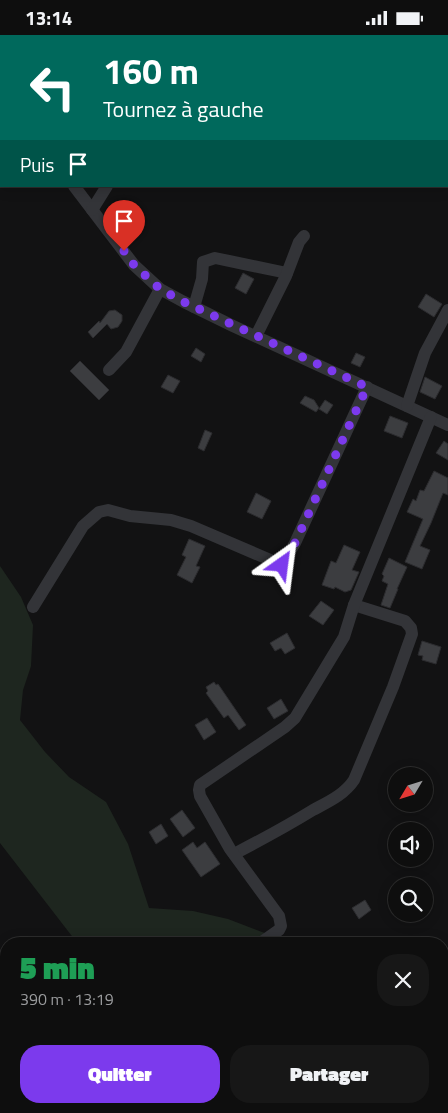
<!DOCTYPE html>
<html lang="fr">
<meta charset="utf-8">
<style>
:root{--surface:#0e0e0e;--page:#171717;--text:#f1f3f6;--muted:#9b9c9e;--line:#2e2e2e;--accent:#7c3aed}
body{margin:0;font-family:"Titillium Web",sans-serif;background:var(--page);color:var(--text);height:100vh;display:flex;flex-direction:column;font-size:19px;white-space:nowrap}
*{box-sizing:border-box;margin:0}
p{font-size:16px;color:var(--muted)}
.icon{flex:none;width:28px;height:28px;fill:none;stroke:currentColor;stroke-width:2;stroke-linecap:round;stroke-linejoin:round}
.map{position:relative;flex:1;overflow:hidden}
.details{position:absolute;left:0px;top:902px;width:449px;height:176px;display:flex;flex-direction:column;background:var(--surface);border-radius:20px 20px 0 0;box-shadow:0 2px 12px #0003,0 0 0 1px var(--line)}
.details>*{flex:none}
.banner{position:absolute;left:0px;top:0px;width:449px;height:152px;box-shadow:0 2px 12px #0003,0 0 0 1px var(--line);background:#00695c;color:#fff;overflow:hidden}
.needle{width:32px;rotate:232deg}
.buttons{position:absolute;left:388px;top:732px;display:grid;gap:10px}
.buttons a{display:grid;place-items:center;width:45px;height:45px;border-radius:50%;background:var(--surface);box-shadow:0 2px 12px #0003,0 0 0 1px var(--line);font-size:25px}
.pin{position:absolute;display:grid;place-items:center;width:42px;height:42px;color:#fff;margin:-51px -21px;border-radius:50% 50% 50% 0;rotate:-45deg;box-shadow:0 0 5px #0007}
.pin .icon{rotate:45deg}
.me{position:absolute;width:55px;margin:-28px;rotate:31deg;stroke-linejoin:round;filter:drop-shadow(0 0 4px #0008)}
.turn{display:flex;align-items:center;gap:18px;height:105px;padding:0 20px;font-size:22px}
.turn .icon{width:65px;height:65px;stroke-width:2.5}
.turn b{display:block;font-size:35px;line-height:42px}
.then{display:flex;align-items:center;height:48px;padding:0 20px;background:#0003;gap:10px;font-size:19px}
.round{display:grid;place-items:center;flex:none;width:52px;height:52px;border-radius:20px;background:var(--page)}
.headline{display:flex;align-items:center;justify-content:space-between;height:85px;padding:0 20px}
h1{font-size:30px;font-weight:800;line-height:38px;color:#1e9e55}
.button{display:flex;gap:10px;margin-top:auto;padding:10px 20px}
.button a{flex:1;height:58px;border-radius:20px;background:var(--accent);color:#fff;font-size:20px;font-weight:800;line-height:58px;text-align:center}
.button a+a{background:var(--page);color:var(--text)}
.status{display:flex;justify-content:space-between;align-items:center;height:35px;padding:0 25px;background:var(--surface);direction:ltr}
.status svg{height:14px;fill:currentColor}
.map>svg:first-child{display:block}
</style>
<div class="status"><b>13:14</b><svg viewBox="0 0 49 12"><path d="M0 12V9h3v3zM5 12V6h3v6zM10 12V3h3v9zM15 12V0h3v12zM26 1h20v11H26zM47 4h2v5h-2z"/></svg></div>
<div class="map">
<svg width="448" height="1078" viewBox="0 0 448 1078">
<rect width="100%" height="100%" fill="#121213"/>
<g fill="#1e261f">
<path d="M 0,531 L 21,562 L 33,590 L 31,631 L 23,655 L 20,685 L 45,717 L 69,742 L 106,767 L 128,809 L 149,873 L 193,876 L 228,884 L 278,903 L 282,909 L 78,909 L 0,808 Z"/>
<path d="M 443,1032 L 448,1035 L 448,1078 L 153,1078 L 154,1072 L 442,1072 Z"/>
</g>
<g fill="#3c3d40" stroke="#2c2c2f">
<path d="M 243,238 L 254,244 L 246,259 L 235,253 Z"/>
<path d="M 426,259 L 442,269 L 434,282 L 418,272 Z"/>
<path d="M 115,275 L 122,280 L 122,286 L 118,292 L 111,294 L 107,289 L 93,303 L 88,297 L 99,286 L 100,288 L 109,276 Z"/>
<path d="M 196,313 L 205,319 L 201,327 L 191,321 Z"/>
<path d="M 356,318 L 365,322 L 360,332 L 351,328 Z"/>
<path d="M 80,326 L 109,355 L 99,365 L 70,336 Z"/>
<path d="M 168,340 L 180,346 L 173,358 L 161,352 Z"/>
<path d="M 425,342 L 442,351 L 435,364 L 420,357 Z"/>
<path d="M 305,361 L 314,365 L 319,373 L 316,377 L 300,368 Z"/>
<path d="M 325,365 L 333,370 L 327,379 L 319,374 Z"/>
<path d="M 390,381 L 408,388 L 402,403 L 384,396 Z"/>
<path d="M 205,395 L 212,398 L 204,416 L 198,413 Z"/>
<path d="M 444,406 L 448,409 L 448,425 L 436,418 Z"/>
<path d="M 434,436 L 448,443 L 448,460 L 443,458 L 431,488 L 420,511 L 430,515 L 422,534 L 405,527 L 423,484 L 407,477 L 413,464 L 416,466 L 420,455 L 424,456 Z"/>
<path d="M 256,458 L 271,466 L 262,484 L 247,477 Z"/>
<path d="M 189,504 L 205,511 L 196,531 L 200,532 L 192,548 L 177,540 L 186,522 L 182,520 Z"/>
<path d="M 344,510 L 360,517 L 352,535 L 359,537 L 351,555 L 345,557 L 335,552 L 334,554 L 322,550 L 331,526 L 336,528 Z"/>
<path d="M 389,523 L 407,532 L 397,554 L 398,554 L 390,573 L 381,570 L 388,549 L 382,546 L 384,541 L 382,539 Z"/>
<path d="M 321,566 L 334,575 L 323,590 L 309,581 Z"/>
<path d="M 287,598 L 295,613 L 285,619 L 281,613 L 275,616 L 270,608 Z"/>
<path d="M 422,606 L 441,612 L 436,629 L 422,625 L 423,621 L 418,620 Z"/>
<path d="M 214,647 L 216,650 L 218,649 L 246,690 L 239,695 L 228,680 L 224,683 L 206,658 L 208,656 L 206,652 Z"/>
<path d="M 281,664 L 288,676 L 274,684 L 267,673 Z"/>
<path d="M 207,683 L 216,697 L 204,705 L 195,690 Z"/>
<path d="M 182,775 L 195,793 L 183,802 L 170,784 Z"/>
<path d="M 161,789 L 168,801 L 156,809 L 149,797 Z"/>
<path d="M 193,807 L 197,813 L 205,807 L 220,829 L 201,842 L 182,815 Z"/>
<path d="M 365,865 L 371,875 L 359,884 L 352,873 Z"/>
</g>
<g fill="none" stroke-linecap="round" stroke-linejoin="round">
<g stroke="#333438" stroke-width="12">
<path d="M 359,0 L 361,1"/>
<path d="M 307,1 L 308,0"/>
<path d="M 0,52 L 1,53"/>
<path d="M 448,87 L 448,85"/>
<path d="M 0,133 L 1,132"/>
<path d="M 74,151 L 134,230 L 160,254 L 184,267 L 233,291 L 448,390"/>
<path d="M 92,175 L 107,151"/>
<path d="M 194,272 L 202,244 L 203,227 L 215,223 L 287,238"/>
<path d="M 256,301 L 286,241 L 299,207 L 304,201"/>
<path d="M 109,335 L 126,317 L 160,254"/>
<path d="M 407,371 L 425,318 L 448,275"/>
<path d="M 33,572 L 83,491 L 99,477 L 108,475 L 130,481 L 171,485 L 191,491 L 282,530 L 295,508 L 367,352"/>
<path d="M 234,819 C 261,805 287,791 313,775 C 328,767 344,760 354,745 L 393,652 L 412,599 L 411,593 L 405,586 L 354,570"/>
<path d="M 259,909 L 279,895 L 281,891 L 279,881 L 230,814 L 200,761 L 199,755 L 200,750 L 285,692 L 295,683 L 344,602 L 354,570 L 431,382"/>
<path d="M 442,980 L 448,977"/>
<path d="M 0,1019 L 6,1021"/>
<path d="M 129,1072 L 142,1078"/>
<path d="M 89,1078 L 90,1072"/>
</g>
</g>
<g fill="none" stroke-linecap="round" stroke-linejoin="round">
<path stroke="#7c3aed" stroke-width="9" stroke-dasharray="0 16.2" d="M 124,216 L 134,230 L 160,254 L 184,267 L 367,352 L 295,508 L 282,530"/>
</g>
</svg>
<div class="buttons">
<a><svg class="needle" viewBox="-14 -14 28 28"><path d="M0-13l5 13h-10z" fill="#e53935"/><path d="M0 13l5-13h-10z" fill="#9b9c9e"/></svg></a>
<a><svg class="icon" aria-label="sound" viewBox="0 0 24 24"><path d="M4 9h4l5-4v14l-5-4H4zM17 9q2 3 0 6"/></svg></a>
<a><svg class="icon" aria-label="search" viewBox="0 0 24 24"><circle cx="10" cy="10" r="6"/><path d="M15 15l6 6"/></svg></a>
</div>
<div class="pin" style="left:124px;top:216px;background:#d93025"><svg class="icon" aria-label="arrive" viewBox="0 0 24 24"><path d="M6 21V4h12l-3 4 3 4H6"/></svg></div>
<svg class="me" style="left:282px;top:530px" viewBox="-20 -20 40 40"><path d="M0-17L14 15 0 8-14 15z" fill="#7c3aed" stroke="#fff" stroke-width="4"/></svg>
<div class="banner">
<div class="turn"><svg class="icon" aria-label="left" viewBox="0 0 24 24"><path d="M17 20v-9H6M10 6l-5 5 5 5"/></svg><div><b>160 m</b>Tournez à gauche</div></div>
<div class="then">Puis<svg class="icon" aria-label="arrive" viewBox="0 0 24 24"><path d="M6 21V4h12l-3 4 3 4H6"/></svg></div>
</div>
<section class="details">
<div class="headline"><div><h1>5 min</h1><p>390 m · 13:19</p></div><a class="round"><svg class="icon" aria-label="close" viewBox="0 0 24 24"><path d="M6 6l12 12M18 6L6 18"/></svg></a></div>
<div class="button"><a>Quitter</a><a>Partager</a></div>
</section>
</div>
